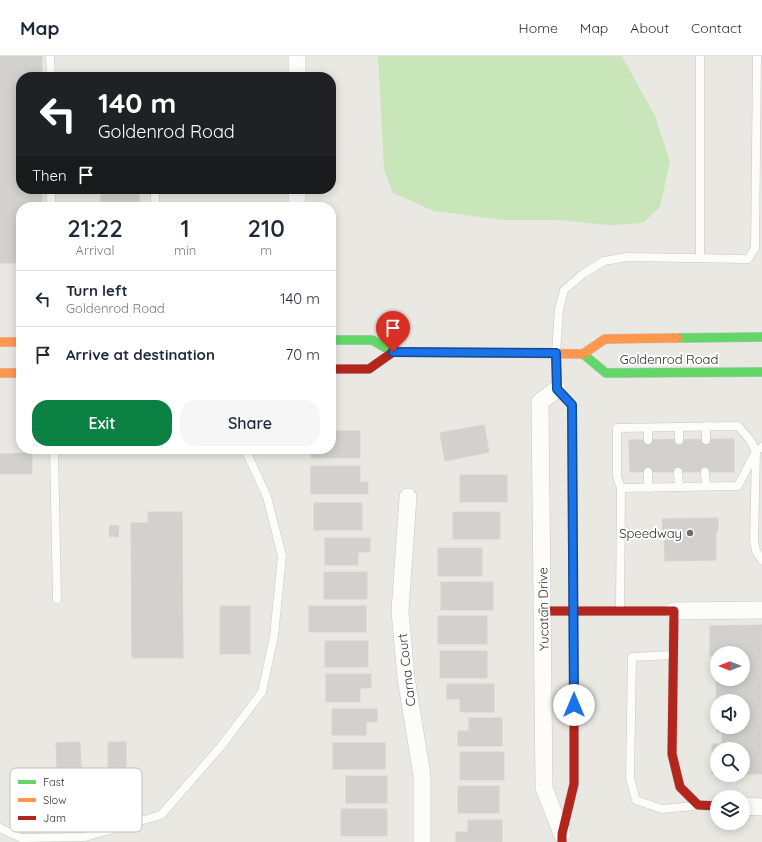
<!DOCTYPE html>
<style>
:root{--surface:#fff;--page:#f6f6f7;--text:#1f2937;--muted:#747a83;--line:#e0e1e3;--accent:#0b8043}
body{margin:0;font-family:Quicksand,sans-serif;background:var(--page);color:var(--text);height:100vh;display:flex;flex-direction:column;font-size:15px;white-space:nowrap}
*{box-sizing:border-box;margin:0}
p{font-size:13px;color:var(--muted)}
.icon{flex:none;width:22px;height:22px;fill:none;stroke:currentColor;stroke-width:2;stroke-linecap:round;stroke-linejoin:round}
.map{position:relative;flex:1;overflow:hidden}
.details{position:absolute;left:16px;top:146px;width:320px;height:252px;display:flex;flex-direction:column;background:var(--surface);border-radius:16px;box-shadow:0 2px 10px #0003}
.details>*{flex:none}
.guide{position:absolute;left:16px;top:16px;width:320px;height:122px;border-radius:16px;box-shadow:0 2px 10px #0003;background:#202124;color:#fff;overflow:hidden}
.needle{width:26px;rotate:270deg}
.controls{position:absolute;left:710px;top:590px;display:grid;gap:8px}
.controls a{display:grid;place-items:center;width:40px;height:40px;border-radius:50%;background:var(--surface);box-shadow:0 2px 10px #0003;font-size:20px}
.pin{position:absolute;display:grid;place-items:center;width:34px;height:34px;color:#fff;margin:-41px -17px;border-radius:50% 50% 50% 0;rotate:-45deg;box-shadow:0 0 4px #0007}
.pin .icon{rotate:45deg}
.me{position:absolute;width:44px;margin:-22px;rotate:0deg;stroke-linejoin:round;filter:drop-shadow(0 0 3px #0008)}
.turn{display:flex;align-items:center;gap:14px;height:84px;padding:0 16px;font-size:18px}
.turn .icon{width:52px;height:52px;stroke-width:2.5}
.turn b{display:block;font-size:28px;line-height:34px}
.then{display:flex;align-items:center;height:38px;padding:0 16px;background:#0003;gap:8px;font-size:15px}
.eta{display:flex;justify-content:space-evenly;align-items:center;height:68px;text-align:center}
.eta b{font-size:24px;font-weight:600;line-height:28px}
.button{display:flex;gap:8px;margin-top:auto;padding:8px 16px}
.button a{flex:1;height:46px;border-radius:16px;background:var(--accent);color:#fff;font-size:16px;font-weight:600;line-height:46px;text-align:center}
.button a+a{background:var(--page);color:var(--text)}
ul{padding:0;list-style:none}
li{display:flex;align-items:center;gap:12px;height:56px;padding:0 16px;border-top:1px solid var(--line)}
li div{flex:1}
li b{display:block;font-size:15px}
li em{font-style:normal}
header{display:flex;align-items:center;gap:24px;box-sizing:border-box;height:56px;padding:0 20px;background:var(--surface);border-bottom:1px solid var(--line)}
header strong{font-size:19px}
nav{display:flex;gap:22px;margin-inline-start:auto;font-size:14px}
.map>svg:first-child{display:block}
</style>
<header>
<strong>Map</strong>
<nav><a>Home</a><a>Map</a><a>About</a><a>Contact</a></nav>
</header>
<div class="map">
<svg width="762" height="786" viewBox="0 0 762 786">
<rect width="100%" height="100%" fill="#eae8e2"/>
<path fill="#c8e6ba" d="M 378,0 L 622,0 L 655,60 L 670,105 L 660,151 L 643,167 L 610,169 L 558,164 L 504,164 L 434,155 L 393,137 L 384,113 Z"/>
<g fill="#d3d1cd" stroke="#d5d3ce" fill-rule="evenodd">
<path d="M 0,0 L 42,0 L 42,21 L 21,21 L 21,133 L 42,133 L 42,151 L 21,151 L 21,207 L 0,207 Z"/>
<rect x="101" y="133" width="38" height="18"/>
<path d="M 484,369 L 489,396 L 445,405 L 440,377 Z"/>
<path d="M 331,375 L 360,375 L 360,402 L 311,402 L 311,393 L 331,393 Z"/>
<path d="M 734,383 L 734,416 L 630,416 L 629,384 Z"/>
<path d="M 32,397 L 32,418 L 0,418 L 0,398 Z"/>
<path d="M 311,410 L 360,410 L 360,426 L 368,426 L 368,438 L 311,438 Z"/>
<rect x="460" y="419" width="47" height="27"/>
<rect x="314" y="447" width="48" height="27"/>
<path d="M 148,456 L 182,456 L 183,602 L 132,602 L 131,467 L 148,467 Z"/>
<rect x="453" y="456" width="47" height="27"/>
<path d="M 718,462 L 718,475 L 716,475 L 716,504 L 665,505 L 664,476 L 663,476 L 662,463 Z"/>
<path d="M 110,469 L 119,470 L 118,481 L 109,480 Z"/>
<path d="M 325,482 L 370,482 L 370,496 L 358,496 L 358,509 L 325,509 Z"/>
<rect x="438" y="492" width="44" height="28"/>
<rect x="324" y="516" width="43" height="27"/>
<rect x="441" y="526" width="52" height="28"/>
<rect x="220" y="550" width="30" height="48"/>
<rect x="309" y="550" width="57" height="26"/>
<rect x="438" y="560" width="49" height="28"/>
<path d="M 762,569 L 762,718 L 743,718 L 743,693 L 717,693 L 717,718 L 712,718 L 712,688 L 722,688 L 722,676 L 717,676 L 716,611 L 717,623 L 743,623 L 743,597 L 717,597 L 717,600 L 710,600 L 710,570 ZM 717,645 L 743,645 L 743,671 L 717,671 Z"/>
<rect x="325" y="585" width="43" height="26"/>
<rect x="440" y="595" width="47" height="27"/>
<path d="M 326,618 L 371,618 L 371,632 L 360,632 L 360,646 L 326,646 Z"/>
<path d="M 447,628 L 494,628 L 494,656 L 460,656 L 460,643 L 447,643 Z"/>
<path d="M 332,653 L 377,653 L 377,666 L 366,666 L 366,679 L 332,679 Z"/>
<path d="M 469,662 L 502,662 L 502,690 L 458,690 L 458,675 L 469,675 Z"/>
<path d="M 80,686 L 81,712 L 57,713 L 56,687 Z"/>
<rect x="108" y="686" width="18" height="58"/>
<rect x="333" y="687" width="52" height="26"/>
<rect x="460" y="696" width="44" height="28"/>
<rect x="346" y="720" width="41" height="27"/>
<rect x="458" y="730" width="41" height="27"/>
<rect x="341" y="753" width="46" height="27"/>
<path d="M 468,764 L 502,764 L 502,786 L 456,786 L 456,776 L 468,776 Z"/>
</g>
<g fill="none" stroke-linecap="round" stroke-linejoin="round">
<defs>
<g id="lane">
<path d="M 50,0 L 51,21"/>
<path d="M 700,0 L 700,202"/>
<path d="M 51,133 L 51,151"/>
<path d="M 155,133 L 155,151"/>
<path d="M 556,297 L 559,253 L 564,234 L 583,218 L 604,205 L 627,201 L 748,203 L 755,192 L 757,0"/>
<path d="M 679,371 L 679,384"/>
<path d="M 648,372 L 648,384"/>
<path d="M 706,384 L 706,370"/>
<path d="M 54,393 L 57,543"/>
<path d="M 648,416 L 648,432"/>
<path d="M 678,416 L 679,431"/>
<path d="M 705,416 L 706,430"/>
<path d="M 621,432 L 617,421 L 617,372 L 738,370 L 750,384 L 756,395 L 754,484 L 756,495 L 762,504"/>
<path d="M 620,554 L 621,432 L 738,430 L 756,395 L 762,391"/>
<path d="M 673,599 L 632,601 L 630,722 L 636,744 L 662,753 L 695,750"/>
<path d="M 0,772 L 21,782 L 85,781 L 161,759 L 222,689 L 262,636 L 274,580 L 282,500 L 267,441 L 245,393"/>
</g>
<g id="street">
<path d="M 297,21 L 297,0"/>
<path d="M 297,151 L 297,133"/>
<path d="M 557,333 L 540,346 L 544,732 L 562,778"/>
<path d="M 408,441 L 400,555 L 406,622 L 422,719 L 422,786"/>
<path d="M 674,555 L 762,554"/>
<path d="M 743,750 L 762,751"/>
</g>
<g id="fast">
<path d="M 678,282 L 762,281"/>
<path d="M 331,284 L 372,284 L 393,296 L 498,297"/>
<path d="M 583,298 L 606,317 L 762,316"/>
</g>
<g id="slow">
<path d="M 0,286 L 21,286"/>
<path d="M 498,297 L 583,298 L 605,283 L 678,282"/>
<path d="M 556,297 L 557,333 L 572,349 L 574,640"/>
<path d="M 0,317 L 21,317"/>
</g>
<g id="jam">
<path d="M 331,313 L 369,313 L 393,296"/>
<path d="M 543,555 L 674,555 L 672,698 L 680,731 L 698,749 L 717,750"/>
<path d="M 562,786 L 562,778 L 574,728 L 574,640"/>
</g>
</defs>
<use href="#lane" stroke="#c8c7c7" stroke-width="9"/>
<use href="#street" stroke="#c8c7c7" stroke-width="18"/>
<use href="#fast" stroke="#c8c7c7" stroke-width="10"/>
<use href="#slow" stroke="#c8c7c7" stroke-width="10"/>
<use href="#jam" stroke="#c8c7c7" stroke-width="10"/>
<use href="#lane" stroke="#fcfcfb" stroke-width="8"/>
<use href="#street" stroke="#fcfcfb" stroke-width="17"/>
<use href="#fast" stroke="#63d668" stroke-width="9"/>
<use href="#slow" stroke="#ff974d" stroke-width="9"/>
<use href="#jam" stroke="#b3261e" stroke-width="9"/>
</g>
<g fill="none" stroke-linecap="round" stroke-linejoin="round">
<defs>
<path id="route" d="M 393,296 L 556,297 L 557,333 L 572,349 L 574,649"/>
</defs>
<use href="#route" stroke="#114b97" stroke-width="10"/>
<use href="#route" stroke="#1a73e8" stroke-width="7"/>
</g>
<circle fill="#6e6e6c" stroke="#fff" stroke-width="1.5" cx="690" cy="477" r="4"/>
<g text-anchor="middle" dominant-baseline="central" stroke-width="4" stroke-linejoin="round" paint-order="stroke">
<g font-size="13" fill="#2c2c2c" stroke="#fff">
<text x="669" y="303">Goldenrod Road</text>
<text transform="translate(543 553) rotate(-91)">Yucatan Drive</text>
<text transform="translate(406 614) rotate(-97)">Carna Court</text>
</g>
<g font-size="13" fill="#2c2c2c" stroke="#fff" text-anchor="end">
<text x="682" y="477">Speedway</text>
</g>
</g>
<rect x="10" y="712" width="132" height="64" rx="6" fill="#fff" stroke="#c0c0c0" stroke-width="1"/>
<rect x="18" y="724" width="18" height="4" fill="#63d668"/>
<rect x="18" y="742" width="18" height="4" fill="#ff974d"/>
<rect x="18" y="760" width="18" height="4" fill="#b3261e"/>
<g font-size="11" fill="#2c2c2c">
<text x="43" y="730">Fast</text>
<text x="43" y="748">Slow</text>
<text x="43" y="766">Jam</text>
</g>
</svg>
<div class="controls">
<a><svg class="needle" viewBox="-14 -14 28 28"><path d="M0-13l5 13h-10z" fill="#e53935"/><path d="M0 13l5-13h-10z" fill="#747a83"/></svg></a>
<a><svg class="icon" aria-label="sound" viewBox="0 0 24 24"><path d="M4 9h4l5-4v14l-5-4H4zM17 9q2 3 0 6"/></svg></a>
<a><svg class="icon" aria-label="search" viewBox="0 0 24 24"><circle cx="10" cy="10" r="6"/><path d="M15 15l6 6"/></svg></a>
<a><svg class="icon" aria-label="layers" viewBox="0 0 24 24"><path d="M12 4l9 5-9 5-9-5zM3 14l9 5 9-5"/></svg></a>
</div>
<div class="pin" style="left:393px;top:296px;background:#d93025"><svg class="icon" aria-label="arrive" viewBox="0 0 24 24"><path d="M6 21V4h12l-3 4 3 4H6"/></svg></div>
<svg class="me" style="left:574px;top:649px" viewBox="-20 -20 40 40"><circle r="19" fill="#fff"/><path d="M0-13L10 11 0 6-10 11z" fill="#1a73e8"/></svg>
<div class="guide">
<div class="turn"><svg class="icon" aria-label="left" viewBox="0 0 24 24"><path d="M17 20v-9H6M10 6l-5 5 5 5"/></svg><div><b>140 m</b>Goldenrod Road</div></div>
<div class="then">Then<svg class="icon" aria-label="arrive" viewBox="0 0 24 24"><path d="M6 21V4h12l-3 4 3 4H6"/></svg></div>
</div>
<section class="details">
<div class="eta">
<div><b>21:22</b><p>Arrival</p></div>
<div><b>1</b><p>min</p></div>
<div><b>210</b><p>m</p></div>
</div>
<ul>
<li><svg class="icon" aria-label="left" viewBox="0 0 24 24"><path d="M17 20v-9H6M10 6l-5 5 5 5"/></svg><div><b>Turn left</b><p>Goldenrod Road</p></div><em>140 m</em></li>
<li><svg class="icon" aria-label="arrive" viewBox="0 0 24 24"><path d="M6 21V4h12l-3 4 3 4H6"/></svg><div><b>Arrive at destination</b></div><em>70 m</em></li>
</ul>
<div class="button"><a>Exit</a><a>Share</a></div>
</section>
</div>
